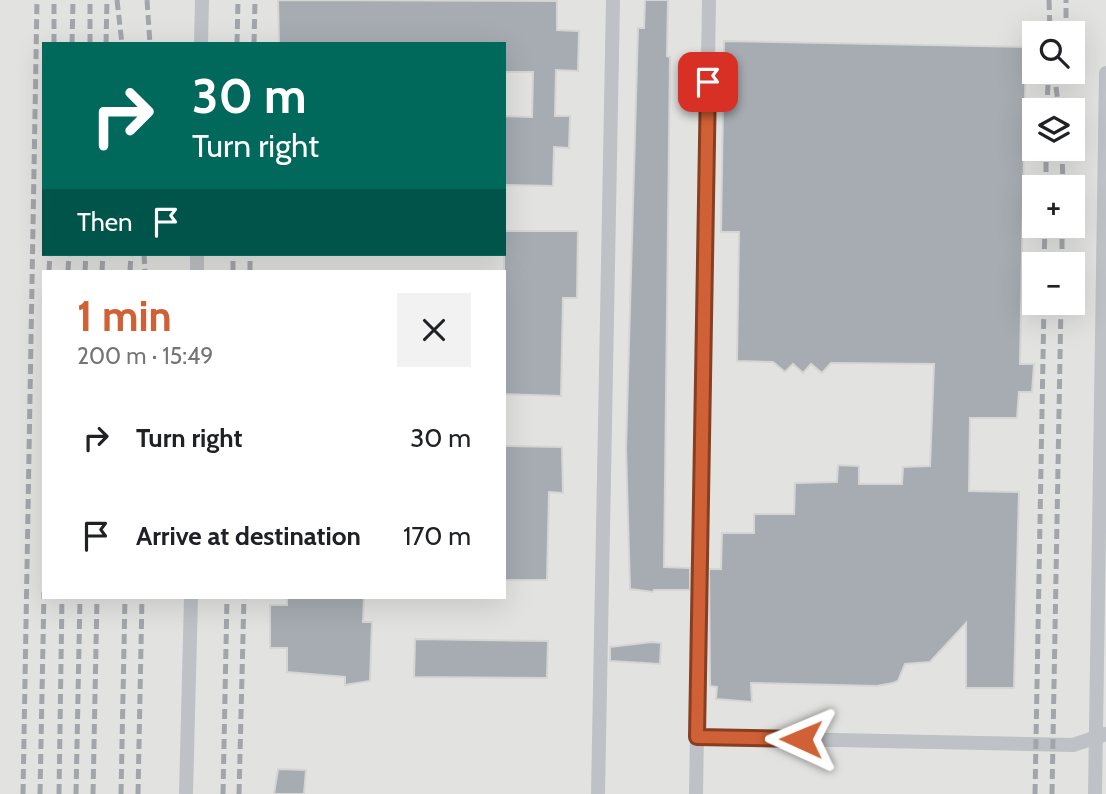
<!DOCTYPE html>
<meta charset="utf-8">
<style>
:root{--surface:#fff;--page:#f2f2f2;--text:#202124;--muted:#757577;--accent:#d06035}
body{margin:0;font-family:Cabin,sans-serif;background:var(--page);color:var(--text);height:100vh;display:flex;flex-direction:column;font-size:26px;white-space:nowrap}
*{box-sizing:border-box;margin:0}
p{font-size:23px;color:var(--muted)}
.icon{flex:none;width:38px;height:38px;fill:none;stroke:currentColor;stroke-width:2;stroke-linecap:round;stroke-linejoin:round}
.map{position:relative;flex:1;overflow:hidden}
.sheet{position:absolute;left:42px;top:270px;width:464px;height:329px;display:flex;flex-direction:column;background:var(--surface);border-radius:0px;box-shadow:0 7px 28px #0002}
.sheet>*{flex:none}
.guide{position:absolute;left:42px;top:42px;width:464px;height:214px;border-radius:0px;box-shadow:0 7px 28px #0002;background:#00695c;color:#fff;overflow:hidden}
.tools{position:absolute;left:1022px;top:21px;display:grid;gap:14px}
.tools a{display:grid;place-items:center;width:63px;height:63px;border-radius:0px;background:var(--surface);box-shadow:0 7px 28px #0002;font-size:35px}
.pin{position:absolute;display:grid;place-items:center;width:60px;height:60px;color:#fff;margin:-30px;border-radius:14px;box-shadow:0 4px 10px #0006}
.me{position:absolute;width:77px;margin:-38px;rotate:271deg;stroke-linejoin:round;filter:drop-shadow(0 0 5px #0008)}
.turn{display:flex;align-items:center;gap:24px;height:147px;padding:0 35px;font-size:32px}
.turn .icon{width:91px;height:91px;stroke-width:2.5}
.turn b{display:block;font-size:49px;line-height:60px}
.then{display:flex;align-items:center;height:66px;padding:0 35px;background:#0003;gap:14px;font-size:26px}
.round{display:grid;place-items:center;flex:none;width:74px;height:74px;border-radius:0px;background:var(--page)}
.summary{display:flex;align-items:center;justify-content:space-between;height:119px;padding:0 35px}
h1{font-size:42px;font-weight:700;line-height:52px;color:var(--accent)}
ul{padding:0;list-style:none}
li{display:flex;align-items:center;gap:21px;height:98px;padding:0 35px}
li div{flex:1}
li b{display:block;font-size:26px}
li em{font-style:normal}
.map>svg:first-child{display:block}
</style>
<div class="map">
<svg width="1106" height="794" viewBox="0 0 1106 794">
<rect width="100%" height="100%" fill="#f4f4f1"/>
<path fill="#e2e3e1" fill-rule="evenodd" d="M 0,0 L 1106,0 L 1106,794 L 0,794 ZM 1034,33 L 1073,33 L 1073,72 L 1034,72 ZM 44,44 L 504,44 L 504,254 L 44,254 ZM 1034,110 L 1073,110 L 1073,149 L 1034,149 ZM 1034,187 L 1073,187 L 1073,226 L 1034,226 ZM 1034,264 L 1073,264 L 1073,303 L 1034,303 ZM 44,271 L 504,271 L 504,597 L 44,597 Z"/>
<g fill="#a6acb1" stroke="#d5d6d4" stroke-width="2">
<path d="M 278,0 L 557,1 L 557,30 L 579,31 L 578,71 L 556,70 L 555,116 L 570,116 L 569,148 L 554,147 L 553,186 L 504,185 L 504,116 L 532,117 L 533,72 L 504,72 L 504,44 L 279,44 Z"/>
<path d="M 645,0 L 668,0 L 667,56 L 670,57 L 664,567 L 690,568 L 690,590 L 654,590 L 653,592 L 630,589 L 626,448 L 638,28 L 644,28 Z"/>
<path d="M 724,41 L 1026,47 L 1020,364 L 1034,364 L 1032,392 L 1019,392 L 1017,418 L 970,418 L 969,491 L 1019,492 L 1014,688 L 966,688 L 966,623 L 930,662 L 905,664 L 898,681 L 893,683 L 877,686 L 751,683 L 752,702 L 716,699 L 717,687 L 710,686 L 709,569 L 721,569 L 722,533 L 754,533 L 754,514 L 794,514 L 795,483 L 837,482 L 838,465 L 859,466 L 859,484 L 902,484 L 903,467 L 930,466 L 934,364 L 831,363 L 822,373 L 811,364 L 803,373 L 793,364 L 785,372 L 773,362 L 737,361 L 739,232 L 721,232 Z"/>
<path d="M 504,231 L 578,231 L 577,298 L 563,298 L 561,396 L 504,394 Z"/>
<path d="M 504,446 L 562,447 L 563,493 L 549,492 L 547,580 L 504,580 Z"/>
<path d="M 287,597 L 364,597 L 363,622 L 372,622 L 370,681 L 345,685 L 345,677 L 287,672 L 287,648 L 270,648 L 270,605 L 287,605 Z"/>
<path d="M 415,639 L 548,641 L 547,678 L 414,677 Z"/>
<path d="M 652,642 L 661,643 L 660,664 L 610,661 L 610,647 Z"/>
<path d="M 278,769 L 306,770 L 304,794 L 274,794 Z"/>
</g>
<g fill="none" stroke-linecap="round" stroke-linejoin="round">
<g stroke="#bec1c5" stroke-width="14">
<path d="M 201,44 L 202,0"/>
<path d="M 197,271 L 197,254"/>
<path d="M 697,737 L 1073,745 L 1106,734"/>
<path d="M 186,794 L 191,597"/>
<path d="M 598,794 L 613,0"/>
<path d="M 696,794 L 709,0"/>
<path d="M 1095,794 L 1106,73"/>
</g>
<g stroke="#a2a6ab" stroke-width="5" stroke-dasharray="10 5" stroke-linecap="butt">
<path d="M 117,0 L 122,44"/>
<path d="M 147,0 L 150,44"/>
<path d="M 1049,0 L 1050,33"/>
<path d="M 1066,33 L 1066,0"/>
<path d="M 54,44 L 54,0"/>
<path d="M 72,44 L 73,0"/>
<path d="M 90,44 L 90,0"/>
<path d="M 106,44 L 107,0"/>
<path d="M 237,44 L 238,0"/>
<path d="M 254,44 L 255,0"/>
<path d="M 1054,72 L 1059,110"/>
<path d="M 1047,110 L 1048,82"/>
<path d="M 1062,149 L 1063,187"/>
<path d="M 1046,187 L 1046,149"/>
<path d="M 144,254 L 145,271"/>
<path d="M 1044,264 L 1045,226"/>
<path d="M 1062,264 L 1062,226"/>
<path d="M 49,271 L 50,254"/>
<path d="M 68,271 L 69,254"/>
<path d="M 85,271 L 86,254"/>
<path d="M 102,271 L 103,254"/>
<path d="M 130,271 L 131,254"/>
<path d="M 233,271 L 233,254"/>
<path d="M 250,271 L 250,254"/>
<path d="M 23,794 L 37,0"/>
<path d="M 40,794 L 44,592"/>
<path d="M 59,794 L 62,597"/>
<path d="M 76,794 L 80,597"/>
<path d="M 93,794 L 97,597"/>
<path d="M 121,794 L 125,597"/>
<path d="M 138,794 L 142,597"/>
<path d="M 223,794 L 227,597"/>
<path d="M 239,794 L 244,597"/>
<path d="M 1035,794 L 1044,303"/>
<path d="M 1052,794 L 1061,303"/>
</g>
</g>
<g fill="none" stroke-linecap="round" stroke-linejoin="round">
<defs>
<path id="route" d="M 708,82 L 697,737 L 801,739"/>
</defs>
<use href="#route" stroke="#873e22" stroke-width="18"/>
<use href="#route" stroke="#d06035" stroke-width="12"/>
</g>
</svg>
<div class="tools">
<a><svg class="icon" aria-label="search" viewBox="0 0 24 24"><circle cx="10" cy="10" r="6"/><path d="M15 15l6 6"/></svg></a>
<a><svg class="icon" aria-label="layers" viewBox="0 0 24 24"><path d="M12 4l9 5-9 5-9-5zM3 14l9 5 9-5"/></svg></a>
<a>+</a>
<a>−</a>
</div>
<div class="pin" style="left:708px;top:82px;background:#d93025"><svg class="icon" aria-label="arrive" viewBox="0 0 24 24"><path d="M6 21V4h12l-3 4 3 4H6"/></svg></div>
<svg class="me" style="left:801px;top:739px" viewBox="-20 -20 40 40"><path d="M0-17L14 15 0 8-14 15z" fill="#d06035" stroke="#fff" stroke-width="4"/></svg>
<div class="guide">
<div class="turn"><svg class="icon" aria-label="right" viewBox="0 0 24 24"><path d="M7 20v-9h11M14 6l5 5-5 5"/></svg><div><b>30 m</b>Turn right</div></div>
<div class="then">Then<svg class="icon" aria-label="arrive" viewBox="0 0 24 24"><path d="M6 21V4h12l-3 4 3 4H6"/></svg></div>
</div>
<section class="sheet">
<div class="summary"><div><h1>1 min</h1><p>200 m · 15:49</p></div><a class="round"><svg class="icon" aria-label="close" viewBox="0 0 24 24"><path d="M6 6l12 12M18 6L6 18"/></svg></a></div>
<ul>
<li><svg class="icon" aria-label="right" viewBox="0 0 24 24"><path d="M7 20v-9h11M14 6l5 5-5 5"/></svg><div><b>Turn right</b></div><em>30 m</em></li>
<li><svg class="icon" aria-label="arrive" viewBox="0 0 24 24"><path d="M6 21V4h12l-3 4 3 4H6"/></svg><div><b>Arrive at destination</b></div><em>170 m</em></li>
</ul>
</section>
</div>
